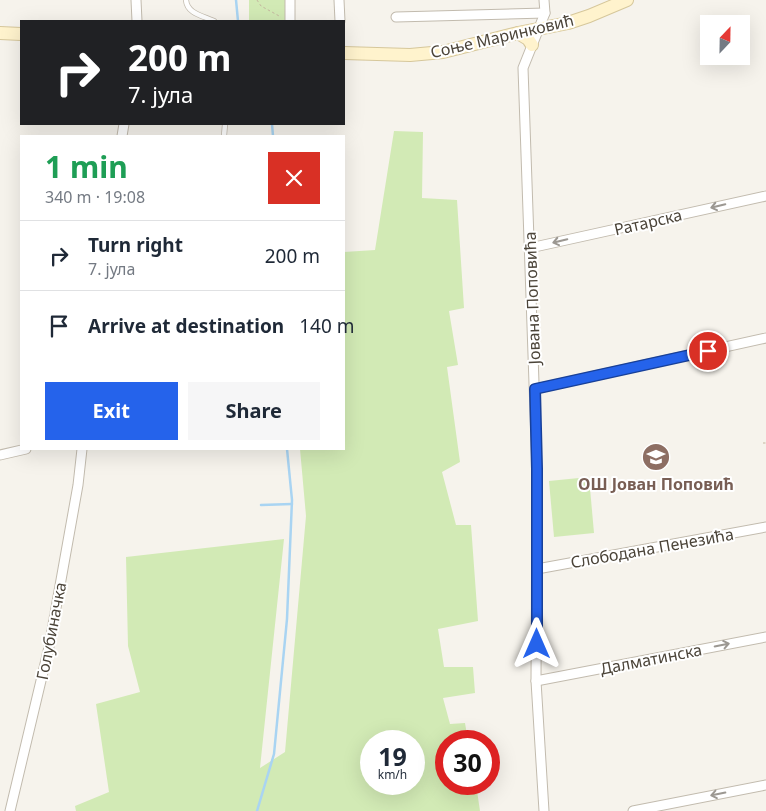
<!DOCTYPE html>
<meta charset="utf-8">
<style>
:root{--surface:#fff;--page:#f6f6f7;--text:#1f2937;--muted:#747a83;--line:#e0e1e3;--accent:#2563eb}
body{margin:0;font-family:"Noto Sans",sans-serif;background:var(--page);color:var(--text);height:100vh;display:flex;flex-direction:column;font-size:19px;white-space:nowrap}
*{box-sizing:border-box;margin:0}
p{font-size:16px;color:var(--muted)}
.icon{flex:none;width:28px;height:28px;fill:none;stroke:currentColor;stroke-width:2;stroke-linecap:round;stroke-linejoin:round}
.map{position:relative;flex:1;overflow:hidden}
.panel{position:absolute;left:20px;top:135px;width:325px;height:315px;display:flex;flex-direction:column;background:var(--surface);border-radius:0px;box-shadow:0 5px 20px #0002}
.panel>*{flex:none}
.banner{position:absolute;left:20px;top:20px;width:325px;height:105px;border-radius:0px;box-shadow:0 5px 20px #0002;background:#202124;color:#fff;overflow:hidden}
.needle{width:32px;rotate:22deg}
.controls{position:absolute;left:700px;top:15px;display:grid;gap:10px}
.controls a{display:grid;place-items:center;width:50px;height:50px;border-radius:0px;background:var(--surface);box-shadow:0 5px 20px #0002;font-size:25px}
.speed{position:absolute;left:360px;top:730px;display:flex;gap:10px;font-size:25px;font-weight:700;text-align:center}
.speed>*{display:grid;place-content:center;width:65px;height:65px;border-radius:50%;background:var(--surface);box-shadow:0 5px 20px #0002;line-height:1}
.speed small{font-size:12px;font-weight:400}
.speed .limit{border:8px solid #d22;background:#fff;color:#111}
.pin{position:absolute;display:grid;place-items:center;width:42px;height:42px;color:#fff;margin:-21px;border:2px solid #fff;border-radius:50%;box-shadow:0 1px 5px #0007}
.me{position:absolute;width:55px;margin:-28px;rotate:0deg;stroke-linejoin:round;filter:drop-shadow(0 0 4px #0008)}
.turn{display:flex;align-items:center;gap:18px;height:105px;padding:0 25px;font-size:22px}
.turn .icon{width:65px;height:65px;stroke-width:2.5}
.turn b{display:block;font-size:35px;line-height:42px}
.round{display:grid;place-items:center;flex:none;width:52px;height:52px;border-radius:0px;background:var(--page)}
.head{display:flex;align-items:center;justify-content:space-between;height:85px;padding:0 25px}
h1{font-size:30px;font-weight:700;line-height:38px;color:#1e9e55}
.button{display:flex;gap:10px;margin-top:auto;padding:10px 25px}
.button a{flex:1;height:58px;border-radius:0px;background:var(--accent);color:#fff;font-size:20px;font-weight:700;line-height:58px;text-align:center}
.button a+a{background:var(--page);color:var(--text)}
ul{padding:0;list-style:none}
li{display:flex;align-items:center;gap:15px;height:70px;padding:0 25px;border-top:1px solid var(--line)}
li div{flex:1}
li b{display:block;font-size:19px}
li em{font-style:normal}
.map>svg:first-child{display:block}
</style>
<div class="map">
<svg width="766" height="811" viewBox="0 0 766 811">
<rect width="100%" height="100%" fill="#f6f3ec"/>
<g fill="#d2eab5" fill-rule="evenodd">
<rect x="249" y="0" width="36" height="21"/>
<path d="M 394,131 L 423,132 L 422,198 L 457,200 L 464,308 L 449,311 L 458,365 L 447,367 L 460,462 L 442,472 L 456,525 L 471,525 L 478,621 L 438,629 L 444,667 L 473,667 L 475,693 L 443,698 L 450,724 L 465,723 L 468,741 L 446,741 L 446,784 L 476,784 L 480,811 L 76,811 L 75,806 L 109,792 L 96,704 L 140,692 L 128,646 L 126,557 L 284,539 L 260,768 L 285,752 L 306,516 L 300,449 L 344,449 L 344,252 L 375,250 ZM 414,741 L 414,784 L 371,784 L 371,741 Z"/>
<path d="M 589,477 L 594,533 L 554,537 L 549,481 Z"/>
</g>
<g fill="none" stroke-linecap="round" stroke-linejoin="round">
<g stroke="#a9d4f2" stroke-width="2.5">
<path d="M 236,0 L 238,21"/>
<path d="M 272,124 L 273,136"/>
<path d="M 261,505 L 292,504"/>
<path d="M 257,811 L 274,754 L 287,619 L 292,500 L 287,449"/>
</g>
<defs>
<g id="lane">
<path d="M 186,0 C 187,14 204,16 214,21"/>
<path d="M 224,136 L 225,124"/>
</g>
<g id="street">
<path d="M 136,0 L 137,21"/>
<path d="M 290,0 L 290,21"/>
<path d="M 339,0 L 340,21"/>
<path d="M 396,17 L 545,13"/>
<path d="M 122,136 L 124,124"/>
<path d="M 530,248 L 766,196"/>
<path d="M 535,389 L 766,338"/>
<path d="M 0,455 L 26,449"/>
<path d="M 537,569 L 766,527"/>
<path d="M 536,681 L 766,637"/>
<path d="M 10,811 L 49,647 L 78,485 L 82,449"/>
<path d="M 544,811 L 536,681 L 537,469 L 523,68 L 545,13 L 544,0"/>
<path d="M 633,811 L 766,785"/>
</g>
<g id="secondary">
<path d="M 0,33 L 21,34"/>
<path d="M 518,33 L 528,39 L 532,45"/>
<path d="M 344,53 L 410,55 L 443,52 L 518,33 L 568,23 L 589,16 L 627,0"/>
</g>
</defs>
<use href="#lane" stroke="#c2bbae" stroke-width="6"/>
<use href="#street" stroke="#c2bbae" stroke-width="11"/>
<use href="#secondary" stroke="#d6c79b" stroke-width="14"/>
<g stroke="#c4b79f" stroke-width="1" stroke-dasharray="2.5 2.5" stroke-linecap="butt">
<path d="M 257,0 L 261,6 L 281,17"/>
<path d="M 763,443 L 766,443"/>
</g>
<use href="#lane" stroke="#fff" stroke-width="4.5"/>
<use href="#street" stroke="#fff" stroke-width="9"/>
<use href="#secondary" stroke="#fff3cd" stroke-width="12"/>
</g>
<defs><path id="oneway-shaft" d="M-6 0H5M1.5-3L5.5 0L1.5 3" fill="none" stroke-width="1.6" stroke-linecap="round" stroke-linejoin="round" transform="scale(1.25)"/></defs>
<g stroke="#9c9892">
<use href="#oneway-shaft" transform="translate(718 206) rotate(167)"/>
<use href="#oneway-shaft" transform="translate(560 241) rotate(167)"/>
<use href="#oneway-shaft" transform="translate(722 645) rotate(-11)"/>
<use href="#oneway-shaft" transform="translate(718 794) rotate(169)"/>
</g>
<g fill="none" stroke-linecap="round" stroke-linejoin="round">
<defs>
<path id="route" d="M 537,644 L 537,469 L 535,389 L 708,351"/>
</defs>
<use href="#route" stroke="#184099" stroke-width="12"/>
<use href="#route" stroke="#2563eb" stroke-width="9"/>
</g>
<defs>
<symbol id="school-disc" viewBox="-11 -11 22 22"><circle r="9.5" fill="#8d6e63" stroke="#fff"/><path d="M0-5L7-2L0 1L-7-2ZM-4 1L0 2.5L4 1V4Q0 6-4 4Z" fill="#fff"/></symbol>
</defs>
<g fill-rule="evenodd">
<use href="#school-disc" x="640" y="441" width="32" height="32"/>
</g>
<g text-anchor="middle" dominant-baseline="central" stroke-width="4" stroke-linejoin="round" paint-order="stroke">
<g font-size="16" fill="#4b4439" stroke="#fff">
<text transform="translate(502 36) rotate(-13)">Соње Маринковић</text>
<text transform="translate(648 222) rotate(-13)">Ратарска</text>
<text transform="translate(532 298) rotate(-92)">Јована Поповића</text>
<text transform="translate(652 548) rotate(-10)">Слободана Пенезића</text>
<text transform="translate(51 631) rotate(-79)">Голубиначка</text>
<text transform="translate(651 659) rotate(-11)">Далматинска</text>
</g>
<g font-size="16" font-weight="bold" fill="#785e54" stroke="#fff">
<text x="656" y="484">ОШ Јован Поповић</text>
</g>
</g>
</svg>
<div class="controls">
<a><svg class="needle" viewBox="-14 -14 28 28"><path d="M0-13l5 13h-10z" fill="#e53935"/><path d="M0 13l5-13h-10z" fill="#747a83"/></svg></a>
</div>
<div class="speed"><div>19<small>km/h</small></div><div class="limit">30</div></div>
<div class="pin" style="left:708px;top:351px;background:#d93025"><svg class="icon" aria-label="arrive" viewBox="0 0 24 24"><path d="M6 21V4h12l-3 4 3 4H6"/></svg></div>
<svg class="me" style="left:537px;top:644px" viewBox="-20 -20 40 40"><path d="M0-17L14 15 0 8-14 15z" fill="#2563eb" stroke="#fff" stroke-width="4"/></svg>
<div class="banner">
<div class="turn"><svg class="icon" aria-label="right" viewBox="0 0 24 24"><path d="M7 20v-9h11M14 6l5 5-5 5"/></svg><div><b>200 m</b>7. јула</div></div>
</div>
<section class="panel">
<div class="head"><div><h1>1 min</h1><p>340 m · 19:08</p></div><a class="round" style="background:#d93025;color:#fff"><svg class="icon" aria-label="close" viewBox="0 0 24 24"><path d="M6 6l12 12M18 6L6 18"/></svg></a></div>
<ul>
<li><svg class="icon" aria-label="right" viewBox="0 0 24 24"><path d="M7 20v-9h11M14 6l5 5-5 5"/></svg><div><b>Turn right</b><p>7. јула</p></div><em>200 m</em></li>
<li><svg class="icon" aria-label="arrive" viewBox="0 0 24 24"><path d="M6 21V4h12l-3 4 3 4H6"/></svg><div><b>Arrive at destination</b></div><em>140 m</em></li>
</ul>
<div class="button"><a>Exit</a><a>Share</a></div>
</section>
</div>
